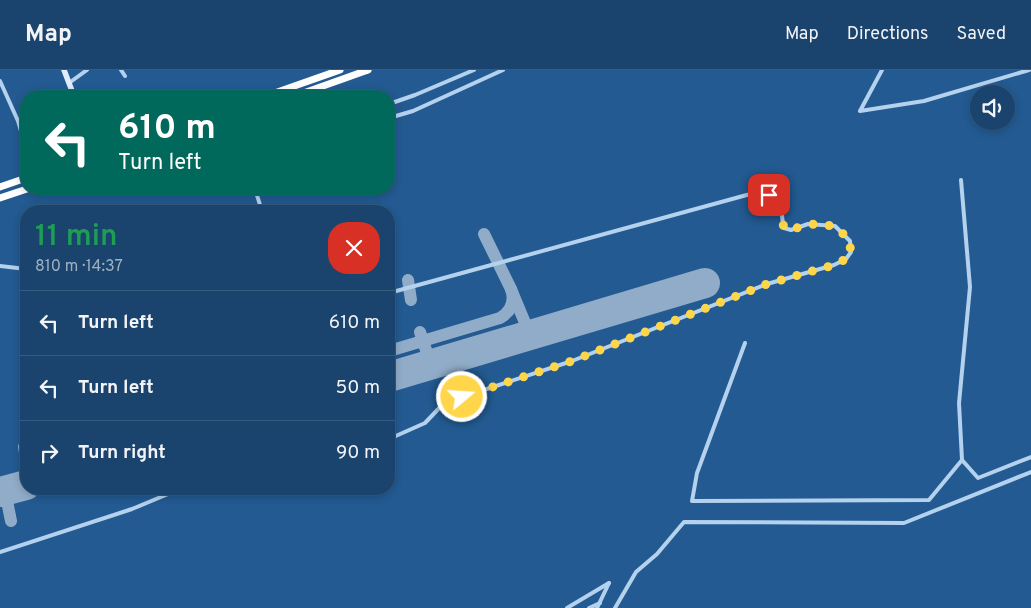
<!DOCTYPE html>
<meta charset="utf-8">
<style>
:root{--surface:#1a446d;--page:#234b72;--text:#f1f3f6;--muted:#9fb0c2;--line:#385c80}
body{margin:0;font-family:Overpass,sans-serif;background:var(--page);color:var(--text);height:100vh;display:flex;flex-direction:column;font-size:19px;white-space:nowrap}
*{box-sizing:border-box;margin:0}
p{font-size:16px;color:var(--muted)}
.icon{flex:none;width:28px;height:28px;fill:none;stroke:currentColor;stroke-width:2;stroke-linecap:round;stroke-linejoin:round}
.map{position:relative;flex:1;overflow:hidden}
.sheet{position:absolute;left:20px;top:135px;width:375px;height:290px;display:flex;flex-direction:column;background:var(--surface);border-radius:20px;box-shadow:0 2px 8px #0003,0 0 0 1px var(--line)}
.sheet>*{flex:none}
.guide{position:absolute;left:20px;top:20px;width:375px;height:105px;border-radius:20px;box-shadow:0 2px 8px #0003,0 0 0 1px var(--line);background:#00695c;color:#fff;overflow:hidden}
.fabs{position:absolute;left:970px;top:15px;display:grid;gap:10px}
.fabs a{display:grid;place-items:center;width:45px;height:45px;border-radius:50%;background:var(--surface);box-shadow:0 2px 8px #0003,0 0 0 1px var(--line);font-size:25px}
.pin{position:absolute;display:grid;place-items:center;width:42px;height:42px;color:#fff;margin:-21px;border-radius:10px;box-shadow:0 2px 8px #0006}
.me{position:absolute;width:55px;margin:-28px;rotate:72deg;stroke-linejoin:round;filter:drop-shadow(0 0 4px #0008)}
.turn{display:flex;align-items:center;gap:18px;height:105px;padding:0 15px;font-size:22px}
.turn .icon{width:65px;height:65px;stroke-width:2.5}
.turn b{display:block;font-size:35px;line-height:42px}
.round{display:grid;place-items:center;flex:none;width:52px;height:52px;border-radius:20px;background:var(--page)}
.head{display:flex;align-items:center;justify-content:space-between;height:85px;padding:0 15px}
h1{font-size:30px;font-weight:600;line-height:38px;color:#1e9e55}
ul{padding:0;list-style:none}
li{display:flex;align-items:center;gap:15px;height:65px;padding:0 15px;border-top:1px solid var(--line)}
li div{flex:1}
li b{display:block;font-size:19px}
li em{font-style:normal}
header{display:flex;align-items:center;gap:30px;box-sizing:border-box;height:70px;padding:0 25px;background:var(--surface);border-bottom:1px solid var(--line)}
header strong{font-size:24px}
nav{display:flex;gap:28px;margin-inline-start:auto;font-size:18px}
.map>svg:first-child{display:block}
</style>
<header>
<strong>Map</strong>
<nav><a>Map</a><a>Directions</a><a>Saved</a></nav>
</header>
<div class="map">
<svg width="1031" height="538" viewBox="0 0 1031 538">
<rect width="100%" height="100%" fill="#225a91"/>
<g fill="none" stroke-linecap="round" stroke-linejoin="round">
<g stroke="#90acc8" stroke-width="12">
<path d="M 484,164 L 511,219 L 528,260 L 525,267"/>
<path d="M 408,210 L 411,230"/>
<path d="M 420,262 L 429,289 L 425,297"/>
<path d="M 389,281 L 500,248 C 512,241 515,231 511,219"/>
<path d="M 429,289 L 435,292 L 442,291"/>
<path d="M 24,377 L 26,388"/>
<path d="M 11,419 L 26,407"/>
<path d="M 5,421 L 11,451"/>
</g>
<g stroke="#90acc8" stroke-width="30">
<path d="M 389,307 L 705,213"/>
<path d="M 0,422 L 26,415"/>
</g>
<g stroke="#b4d1ed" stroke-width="4">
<path d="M 121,0 L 125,6"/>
<path d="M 882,0 L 860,41 L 924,31 L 1029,0"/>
<path d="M 0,11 L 18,51 L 26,78"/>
<path d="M 69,13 L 87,0"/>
<path d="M 389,34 L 415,25 L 474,0"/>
<path d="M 389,48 L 413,41 L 503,0"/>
<path d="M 961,110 L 970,217 L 959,333 L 962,390"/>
<path d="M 255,119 L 262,141"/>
<path d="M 0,196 L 26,199"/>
<path d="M 389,223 L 754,123 L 777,128 C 783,137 781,147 784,158 L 791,160 L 808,154 L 835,156 L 850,171 L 851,182 L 846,189 L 834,195 L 767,214 L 572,291 L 444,333 L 425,353 L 389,369"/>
<path d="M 745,273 L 697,403 L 692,431 L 929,430 L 962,390 L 978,408 L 1031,387"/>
<path d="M 0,482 L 132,439 L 168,424 L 173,419"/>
<path d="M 567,538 L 609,513"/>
<path d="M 589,538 L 600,533"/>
<path d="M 597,538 L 609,513"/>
<path d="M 615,538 L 636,502 L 657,484 L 684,452 L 904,453 L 1031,402"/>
</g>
<path stroke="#dfecfa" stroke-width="5.5" d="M 64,0 L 74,26"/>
<g stroke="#fff" stroke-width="7">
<path d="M 266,26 L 340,0"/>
<path d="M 295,26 L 368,0"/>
<path d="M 0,117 L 26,108"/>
<path d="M 0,128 L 27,119"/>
</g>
</g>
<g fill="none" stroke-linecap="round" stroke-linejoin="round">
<path stroke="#ffd54a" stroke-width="9" stroke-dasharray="0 16.2" d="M 462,327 L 572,291 L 767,214 L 834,195 L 846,189 L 851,182 C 848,159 829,151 807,155 C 797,157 794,161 784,158 C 780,144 785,131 769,125"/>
</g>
</svg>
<div class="fabs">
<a><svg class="icon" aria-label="sound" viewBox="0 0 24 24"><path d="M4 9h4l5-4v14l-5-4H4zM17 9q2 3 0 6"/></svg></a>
</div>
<div class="pin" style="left:769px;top:125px;background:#d93025"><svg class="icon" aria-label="arrive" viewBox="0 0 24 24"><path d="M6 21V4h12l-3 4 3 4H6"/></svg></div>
<svg class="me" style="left:462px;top:327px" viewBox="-20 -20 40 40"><circle r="17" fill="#ffd54a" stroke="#fff" stroke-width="3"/><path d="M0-11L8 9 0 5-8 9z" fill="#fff"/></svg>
<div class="guide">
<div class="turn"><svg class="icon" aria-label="left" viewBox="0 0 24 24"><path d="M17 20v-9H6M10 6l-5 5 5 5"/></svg><div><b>610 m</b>Turn left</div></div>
</div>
<section class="sheet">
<div class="head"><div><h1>11 min</h1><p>810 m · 14:37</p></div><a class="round" style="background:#d93025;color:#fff"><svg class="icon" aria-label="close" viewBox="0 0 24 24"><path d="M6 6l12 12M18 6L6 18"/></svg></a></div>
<ul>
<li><svg class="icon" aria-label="left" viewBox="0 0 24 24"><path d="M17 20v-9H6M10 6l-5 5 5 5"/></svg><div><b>Turn left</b></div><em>610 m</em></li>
<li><svg class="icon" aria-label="left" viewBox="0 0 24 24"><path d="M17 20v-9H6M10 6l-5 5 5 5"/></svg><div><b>Turn left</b></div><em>50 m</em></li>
<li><svg class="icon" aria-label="right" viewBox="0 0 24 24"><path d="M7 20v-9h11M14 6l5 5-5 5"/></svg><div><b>Turn right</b></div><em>90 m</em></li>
</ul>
</section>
</div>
